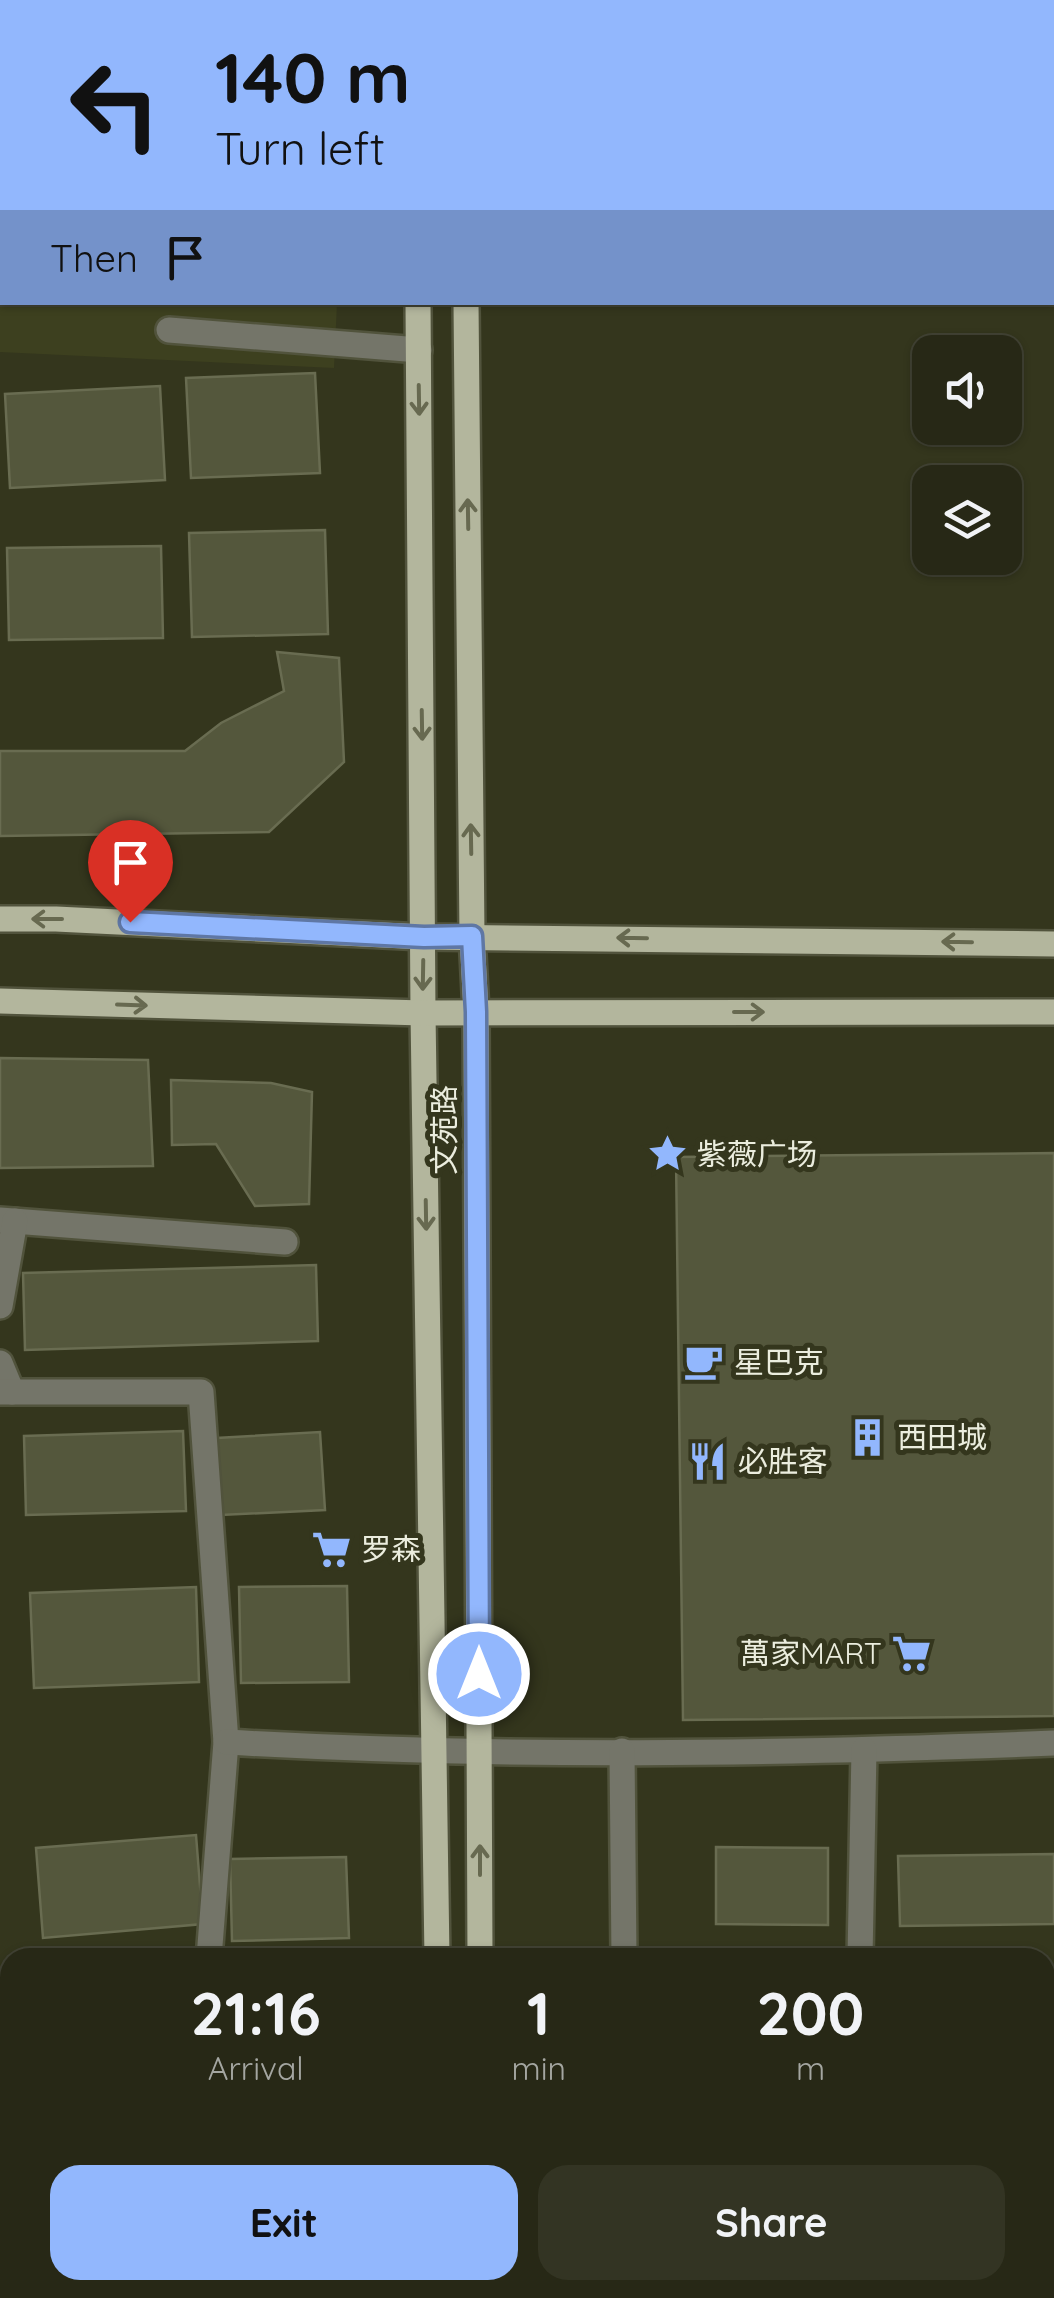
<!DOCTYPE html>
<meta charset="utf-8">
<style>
:root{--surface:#272816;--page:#333423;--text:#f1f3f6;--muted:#a4a6a1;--line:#434435;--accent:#92b7fd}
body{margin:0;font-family:Quicksand,"Noto Sans SC",sans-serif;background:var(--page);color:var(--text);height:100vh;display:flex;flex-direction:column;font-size:38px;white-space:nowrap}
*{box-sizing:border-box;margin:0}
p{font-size:32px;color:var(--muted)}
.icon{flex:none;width:55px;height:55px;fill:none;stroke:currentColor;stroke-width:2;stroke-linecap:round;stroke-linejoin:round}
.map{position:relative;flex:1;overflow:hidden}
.drawer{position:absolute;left:0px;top:1948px;width:1055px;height:352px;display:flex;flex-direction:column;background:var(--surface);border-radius:30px 30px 0 0;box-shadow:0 2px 8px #0004,0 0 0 2px var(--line)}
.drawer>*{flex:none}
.banner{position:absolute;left:0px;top:0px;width:1055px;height:305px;box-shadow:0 2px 8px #0004,0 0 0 2px var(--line);background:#92b7fd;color:#111;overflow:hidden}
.fabs{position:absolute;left:912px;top:335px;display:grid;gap:20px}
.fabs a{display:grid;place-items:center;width:110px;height:110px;border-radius:20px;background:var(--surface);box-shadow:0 2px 8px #0004,0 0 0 2px var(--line);font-size:50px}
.pin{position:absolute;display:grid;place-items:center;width:85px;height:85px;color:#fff;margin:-102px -42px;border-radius:50% 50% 50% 0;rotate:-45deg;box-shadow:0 0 10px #0007}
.pin .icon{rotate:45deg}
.me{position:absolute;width:110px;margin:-55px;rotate:0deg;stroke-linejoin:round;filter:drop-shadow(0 0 8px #0008)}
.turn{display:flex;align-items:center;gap:35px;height:210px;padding:0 50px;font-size:45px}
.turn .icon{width:130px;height:130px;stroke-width:2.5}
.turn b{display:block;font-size:70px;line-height:85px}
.then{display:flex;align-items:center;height:95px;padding:0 50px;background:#0003;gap:20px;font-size:38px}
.eta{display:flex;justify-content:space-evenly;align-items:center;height:170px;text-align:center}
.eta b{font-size:60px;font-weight:800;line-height:70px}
.action{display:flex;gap:20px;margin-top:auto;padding:20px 50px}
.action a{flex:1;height:115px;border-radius:30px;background:var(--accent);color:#111;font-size:40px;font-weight:800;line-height:115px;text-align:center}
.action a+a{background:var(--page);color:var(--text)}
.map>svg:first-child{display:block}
</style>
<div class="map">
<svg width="1054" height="2298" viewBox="0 0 1054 2298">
<rect width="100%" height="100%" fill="#34361d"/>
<path fill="#3d401f" d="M 0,0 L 346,0 L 2,2 L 2,302 L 337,303 L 334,368 L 0,352 Z"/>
<path fill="#46490e" d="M 0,0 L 294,0 L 294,2 L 2,2 L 2,250 Z"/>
<g fill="#54573c" stroke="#696c51" stroke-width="2.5">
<path d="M 315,373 L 320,473 L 191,478 L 186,378 Z"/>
<path d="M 160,386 L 165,480 L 10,488 L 5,394 Z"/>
<path d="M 325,530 L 328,634 L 192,637 L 189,533 Z"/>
<path d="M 161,546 L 163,638 L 9,640 L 7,548 Z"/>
<path d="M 277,652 L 339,658 L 344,762 L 269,832 L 0,836 L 0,751 L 185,751 L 221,723 L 284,691 Z"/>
<path d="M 0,1058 L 148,1060 L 153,1166 L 0,1168 Z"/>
<path d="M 171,1080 L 271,1083 L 312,1092 L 309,1204 L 255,1206 L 216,1144 L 172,1145 Z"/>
<path d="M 1054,1153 L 1054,1716 L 683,1720 L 676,1157 Z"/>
<path d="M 316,1265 L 318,1341 L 25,1350 L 23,1273 Z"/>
<path d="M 183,1431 L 186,1511 L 26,1515 L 24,1436 Z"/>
<path d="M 320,1432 L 325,1510 L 221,1515 L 217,1438 Z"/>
<path d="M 347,1586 L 349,1682 L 241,1683 L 239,1587 Z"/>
<path d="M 196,1587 L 199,1682 L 34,1688 L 30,1593 Z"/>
<path d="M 196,1835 L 203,1924 L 43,1938 L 36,1848 Z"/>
<path d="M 716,1847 L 828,1848 L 828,1925 L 716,1924 Z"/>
<path d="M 1054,1854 L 1054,1924 L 900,1926 L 898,1856 Z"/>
<path d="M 346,1857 L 349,1938 L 232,1941 L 230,1859 Z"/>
<rect x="1045" y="2049" width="9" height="70"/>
<path d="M 10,2214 L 10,2290 L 170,2290 L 170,2293 L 120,2298 L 0,2298 L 0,2215 Z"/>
<path d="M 1054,2221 L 1054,2298 L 928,2298 L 928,2290 L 1045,2290 L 1045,2222 Z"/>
<rect x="712" y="2290" width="115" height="8"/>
</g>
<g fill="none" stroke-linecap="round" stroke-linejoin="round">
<defs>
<g id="minor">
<path d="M 169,330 L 419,350"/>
<path d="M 0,1220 L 285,1242"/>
<path d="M 0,1306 L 15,1221"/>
<path d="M 0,1363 L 12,1392"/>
<path d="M 0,1392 L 201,1392 L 226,1742 L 209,1958"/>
<path d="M 226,1742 C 501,1758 778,1754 1054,1743"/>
<path d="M 622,1751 L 624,1958"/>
<path d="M 860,1958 L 864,1750"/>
<path d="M 0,2117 L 10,2120"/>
<path d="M 629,2290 L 629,2298"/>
<path d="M 872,2290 L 875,2298"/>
</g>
<g id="major">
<path d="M 415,0 L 415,2"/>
<path d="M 463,0 L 463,2"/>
<path d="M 418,302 L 423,1013 L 437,1958"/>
<path d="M 466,302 L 472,936 L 476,1012 L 480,1958"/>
<path d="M 0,919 L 56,919 L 424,937 L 1054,944"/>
<path d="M 0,1001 L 423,1013 L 1054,1012"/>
<path d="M 442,2290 L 442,2298"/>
<path d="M 482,2290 L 482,2298"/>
</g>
</defs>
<use href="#minor" stroke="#51533c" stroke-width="30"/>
<use href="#major" stroke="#51533c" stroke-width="30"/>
<use href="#minor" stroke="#747569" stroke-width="25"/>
<use href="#major" stroke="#b3b69d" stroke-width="25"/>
</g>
<defs><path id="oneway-shaft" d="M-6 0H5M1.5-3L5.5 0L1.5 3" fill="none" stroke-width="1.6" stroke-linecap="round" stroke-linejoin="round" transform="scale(2.5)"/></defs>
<g stroke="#676950">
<use href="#oneway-shaft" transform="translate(419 400) rotate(89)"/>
<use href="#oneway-shaft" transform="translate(468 514) rotate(-91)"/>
<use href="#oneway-shaft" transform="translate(422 725) rotate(89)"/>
<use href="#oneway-shaft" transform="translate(471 839) rotate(-91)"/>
<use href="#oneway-shaft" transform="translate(47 919) rotate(-180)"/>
<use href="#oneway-shaft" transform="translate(632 938) rotate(-179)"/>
<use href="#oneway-shaft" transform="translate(957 942) rotate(-179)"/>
<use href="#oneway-shaft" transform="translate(423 975) rotate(91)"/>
<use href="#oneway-shaft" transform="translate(132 1005) rotate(2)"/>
<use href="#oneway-shaft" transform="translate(749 1012)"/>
<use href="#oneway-shaft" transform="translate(426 1215) rotate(89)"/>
<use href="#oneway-shaft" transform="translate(480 1860) rotate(-90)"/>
</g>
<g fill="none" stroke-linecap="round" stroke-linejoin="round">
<defs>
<path id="route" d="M 130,922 L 424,937 L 472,936 L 476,1012 L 479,1674"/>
</defs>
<use href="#route" stroke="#5f77a4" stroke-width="25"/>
<use href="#route" stroke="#92b7fd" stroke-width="18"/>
</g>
<defs>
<symbol id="sight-bare" viewBox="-9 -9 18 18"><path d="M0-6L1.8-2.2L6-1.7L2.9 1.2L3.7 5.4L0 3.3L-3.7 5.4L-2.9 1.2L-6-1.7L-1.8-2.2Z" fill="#92b7fd" stroke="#34361d" stroke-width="2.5" paint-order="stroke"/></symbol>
<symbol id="cafe-bare" viewBox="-9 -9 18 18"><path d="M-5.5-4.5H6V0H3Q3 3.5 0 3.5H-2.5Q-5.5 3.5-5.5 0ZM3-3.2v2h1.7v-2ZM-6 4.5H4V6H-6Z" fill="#92b7fd" stroke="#34361d" stroke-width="2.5" paint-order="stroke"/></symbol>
<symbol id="building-bare" viewBox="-9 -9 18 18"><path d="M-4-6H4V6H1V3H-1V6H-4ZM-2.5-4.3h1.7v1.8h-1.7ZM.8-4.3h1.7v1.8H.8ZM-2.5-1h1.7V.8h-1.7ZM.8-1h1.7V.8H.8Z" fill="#92b7fd" stroke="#34361d" stroke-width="2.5" paint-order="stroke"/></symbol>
<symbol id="restaurant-bare" viewBox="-9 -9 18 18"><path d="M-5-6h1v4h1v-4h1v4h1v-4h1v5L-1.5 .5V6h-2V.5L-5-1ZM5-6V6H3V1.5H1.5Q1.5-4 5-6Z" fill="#92b7fd" stroke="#34361d" stroke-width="2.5" paint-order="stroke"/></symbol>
<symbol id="supermarket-bare" viewBox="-9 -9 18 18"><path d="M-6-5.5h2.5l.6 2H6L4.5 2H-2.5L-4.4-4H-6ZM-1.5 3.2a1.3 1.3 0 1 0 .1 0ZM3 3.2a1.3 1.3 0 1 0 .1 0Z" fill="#92b7fd" stroke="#34361d" stroke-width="2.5" paint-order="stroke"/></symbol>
</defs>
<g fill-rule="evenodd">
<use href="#sight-bare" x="640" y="1126" width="55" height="55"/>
<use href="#cafe-bare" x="676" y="1334" width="55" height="55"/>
<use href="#building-bare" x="840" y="1410" width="55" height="55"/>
<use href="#restaurant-bare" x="680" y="1434" width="55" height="55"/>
<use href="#supermarket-bare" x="304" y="1522" width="55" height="55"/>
<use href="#supermarket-bare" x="884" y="1626" width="55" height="55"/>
</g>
<g text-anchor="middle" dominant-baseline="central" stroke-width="10" stroke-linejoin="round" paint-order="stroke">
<g font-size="30" fill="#ebedde" stroke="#34361d">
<text transform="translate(444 1130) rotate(-90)">文苑路</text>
</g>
<g font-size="30" fill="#ebedde" stroke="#34361d" text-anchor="start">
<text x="697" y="1154">紫薇广场</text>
<text x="734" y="1362">星巴克</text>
<text x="897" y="1437">西田城</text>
<text x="738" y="1461">必胜客</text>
<text x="361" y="1549">罗森</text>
<text x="882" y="1653" text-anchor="end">萬家MART</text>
</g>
</g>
</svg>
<div class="fabs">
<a><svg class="icon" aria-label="sound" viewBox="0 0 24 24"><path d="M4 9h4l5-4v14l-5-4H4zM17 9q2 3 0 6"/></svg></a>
<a><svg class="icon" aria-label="layers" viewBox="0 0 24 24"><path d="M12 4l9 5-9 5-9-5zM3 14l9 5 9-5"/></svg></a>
</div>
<div class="pin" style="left:130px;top:922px;background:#d93025"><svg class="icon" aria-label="arrive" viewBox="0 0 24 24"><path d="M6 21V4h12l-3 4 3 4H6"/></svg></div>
<svg class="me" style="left:479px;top:1674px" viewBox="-20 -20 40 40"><circle r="17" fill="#92b7fd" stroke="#fff" stroke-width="3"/><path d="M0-11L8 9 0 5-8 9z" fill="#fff"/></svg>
<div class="banner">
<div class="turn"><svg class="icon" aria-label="left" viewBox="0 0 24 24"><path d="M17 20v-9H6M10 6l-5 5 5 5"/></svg><div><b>140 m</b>Turn left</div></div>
<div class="then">Then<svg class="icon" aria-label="arrive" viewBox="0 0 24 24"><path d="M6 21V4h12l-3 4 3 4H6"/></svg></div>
</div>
<section class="drawer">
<div class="eta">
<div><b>21:16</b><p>Arrival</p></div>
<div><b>1</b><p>min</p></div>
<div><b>200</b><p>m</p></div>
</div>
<div class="action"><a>Exit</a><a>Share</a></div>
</section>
</div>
